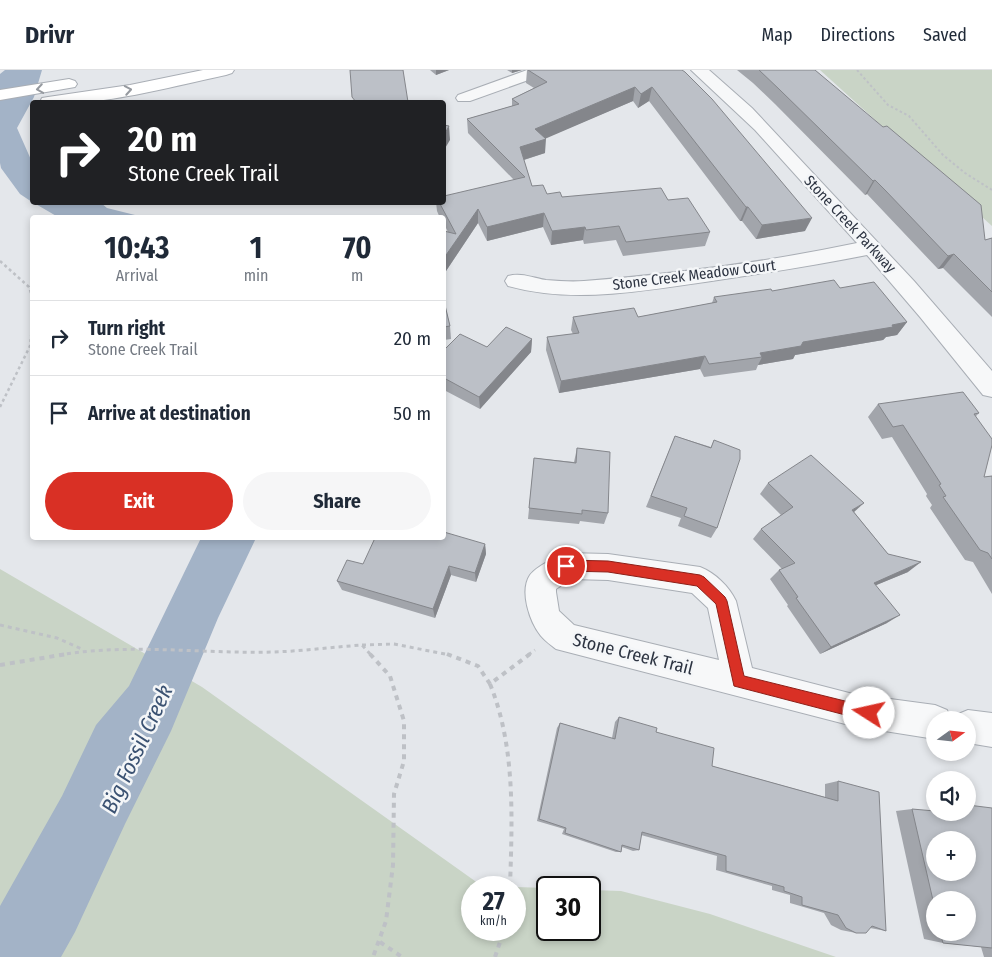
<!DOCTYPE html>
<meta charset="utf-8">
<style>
:root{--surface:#fff;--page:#f6f6f7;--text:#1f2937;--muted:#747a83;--line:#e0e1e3;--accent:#d93025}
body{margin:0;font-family:"Fira Sans Condensed",sans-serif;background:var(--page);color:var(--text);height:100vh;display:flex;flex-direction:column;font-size:19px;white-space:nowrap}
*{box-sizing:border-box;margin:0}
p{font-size:16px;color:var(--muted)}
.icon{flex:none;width:28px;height:28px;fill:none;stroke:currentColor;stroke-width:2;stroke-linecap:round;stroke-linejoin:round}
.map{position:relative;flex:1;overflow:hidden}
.side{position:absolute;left:30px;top:145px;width:416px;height:325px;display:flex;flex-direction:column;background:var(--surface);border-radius:5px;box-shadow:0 2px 8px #0003}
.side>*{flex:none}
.top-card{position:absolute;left:30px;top:30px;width:416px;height:105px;border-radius:5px;box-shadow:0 2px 8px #0003;background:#202124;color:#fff;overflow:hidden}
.needle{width:32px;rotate:75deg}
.fabs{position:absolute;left:926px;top:641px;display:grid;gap:10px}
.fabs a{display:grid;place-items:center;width:50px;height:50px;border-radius:50%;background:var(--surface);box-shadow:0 2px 8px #0003;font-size:25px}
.speed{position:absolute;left:461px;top:806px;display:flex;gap:10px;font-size:25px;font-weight:700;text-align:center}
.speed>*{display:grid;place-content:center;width:65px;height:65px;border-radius:50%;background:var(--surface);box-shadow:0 2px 8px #0003;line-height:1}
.speed small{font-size:12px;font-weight:400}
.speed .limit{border:2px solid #111;border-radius:8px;background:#fff;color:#111}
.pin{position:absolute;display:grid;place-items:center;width:42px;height:42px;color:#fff;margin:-21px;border:2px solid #fff;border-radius:50%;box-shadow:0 1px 5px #0007}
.me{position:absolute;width:55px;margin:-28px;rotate:280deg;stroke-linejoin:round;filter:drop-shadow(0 0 4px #0008)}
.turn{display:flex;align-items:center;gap:18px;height:105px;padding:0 15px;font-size:22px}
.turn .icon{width:65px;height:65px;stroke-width:2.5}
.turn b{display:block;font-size:35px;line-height:42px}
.eta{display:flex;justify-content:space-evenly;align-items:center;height:85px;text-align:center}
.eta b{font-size:30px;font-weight:700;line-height:35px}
.action{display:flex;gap:10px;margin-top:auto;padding:10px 15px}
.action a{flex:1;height:58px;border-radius:30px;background:var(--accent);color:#fff;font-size:20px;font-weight:700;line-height:58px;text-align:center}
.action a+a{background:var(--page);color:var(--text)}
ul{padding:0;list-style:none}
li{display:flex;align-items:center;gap:15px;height:75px;padding:0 15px;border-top:1px solid var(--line)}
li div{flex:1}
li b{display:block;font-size:19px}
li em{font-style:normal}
header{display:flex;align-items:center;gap:30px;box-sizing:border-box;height:70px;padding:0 25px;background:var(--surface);border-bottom:1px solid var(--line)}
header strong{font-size:24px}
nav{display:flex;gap:28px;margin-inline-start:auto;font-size:18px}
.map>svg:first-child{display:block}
</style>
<header>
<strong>Drivr</strong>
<nav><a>Map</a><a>Directions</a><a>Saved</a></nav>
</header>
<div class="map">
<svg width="992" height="887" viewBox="0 0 992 887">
<rect width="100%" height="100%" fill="#e4e7eb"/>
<g fill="#c9d4c6" fill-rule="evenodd">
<path d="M 820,0 L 992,0 L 992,156 Z"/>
<path d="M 0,499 L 202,617 L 482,816 L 547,818 L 548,860 L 590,860 L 590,820 L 621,821 L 710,844 L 836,887 L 0,887 ZM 472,818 L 515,818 L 515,860 L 472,860 Z"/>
</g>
<g fill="#a3b3c7">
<path d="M 5,0 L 42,0 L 34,27 L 17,58 L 32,92 L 32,132 L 20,124 L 1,98 L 0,93 L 0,4 Z"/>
<path d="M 34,133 L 101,133 L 107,138 L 143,147 L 58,147 Z"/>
<path d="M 201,468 L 256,468 L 218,548 L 171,661 L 125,754 L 75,862 L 61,887 L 0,887 L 0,836 L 62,726 L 96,655 L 129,616 Z"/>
</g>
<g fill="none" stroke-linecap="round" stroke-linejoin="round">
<defs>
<g id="street">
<path d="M 527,0 L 550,0 L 548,3 L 470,31 L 458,31 L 456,28 L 458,25 Z"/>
<path d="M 691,0 L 709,0 L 752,38 L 914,211 L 992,301 L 992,327 L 983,325 L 920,247 L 867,185 C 813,196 759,204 705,212 C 640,221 573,234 508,216 L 505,211 L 508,206 C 521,202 533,208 546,210 C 558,211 572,212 584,211 C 675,204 767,192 857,173 L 755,60 Z"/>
<path d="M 566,483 L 608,484 L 700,497 C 715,503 729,516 736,531 L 752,598 L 853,624 L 935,635 L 947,640 L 951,650 L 935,650 L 935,669 L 853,656 L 556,579 C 551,575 545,571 541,566 C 530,553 519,521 530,505 C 536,497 557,486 566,483 ZM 571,509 L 608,510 L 692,523 L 708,538 L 719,590 L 574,555 L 559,541 L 556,522 L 556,519 Z"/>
<path d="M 968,640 L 992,643 L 992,677 L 968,673 L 968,650 L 954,650 L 956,645 Z"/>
</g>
<g id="secondary">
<path d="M 203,0 L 234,0 L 232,3 L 226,5 C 173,16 92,39 40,32 L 42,28 L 48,27 L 130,15 Z"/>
<path d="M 69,9 L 75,11 L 77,14 L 75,17 L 0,30 L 0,20 Z"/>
</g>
</defs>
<use href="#street" stroke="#a9aeb5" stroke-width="2"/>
<use href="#secondary" stroke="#a9aeb5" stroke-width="2"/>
<path stroke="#bec1c6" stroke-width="2" stroke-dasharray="2.5 2.5" stroke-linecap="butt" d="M 857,0 L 888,35 L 909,46 L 943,85 L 965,103 L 992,120"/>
<g stroke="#bec1c6" stroke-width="2.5" stroke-dasharray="3 3" stroke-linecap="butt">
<path d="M 0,191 L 29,217 L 32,226"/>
<path d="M 0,337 L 30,276 L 32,258"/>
</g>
<g stroke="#bec1c6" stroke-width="3" stroke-dasharray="4 4" stroke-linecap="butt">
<path d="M 0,555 L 57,568 L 84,580"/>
<path d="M 362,575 L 394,574 L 450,585"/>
<path d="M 59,585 C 131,573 202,584 274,582 C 303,581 333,577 362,575 L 371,585"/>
<path d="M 528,585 L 535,580"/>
</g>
<g stroke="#bec1c6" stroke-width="4" stroke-dasharray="5 5" stroke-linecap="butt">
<path d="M 370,584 L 390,606 L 404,651 L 404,691 L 394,724 L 393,795 L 386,851 L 373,887"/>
<path d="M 447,584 L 478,596 L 490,614 L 530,584"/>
<path d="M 0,595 L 67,584"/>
<path d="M 490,614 C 516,678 512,750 510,818"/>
<path d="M 380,872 L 402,887"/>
<path d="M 495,887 L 504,860"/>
</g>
<use href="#street" fill="#f7f8f9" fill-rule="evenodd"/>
<use href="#secondary" fill="#fff" fill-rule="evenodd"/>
</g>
<g fill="#a2a5ab" fill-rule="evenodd">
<path d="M 430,0 L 449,0 L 436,5 Z"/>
<path d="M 507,0 L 522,0 L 512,3 Z"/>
<path d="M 527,0 L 682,0 L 805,161 L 756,169 L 742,151 L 740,151 L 649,31 L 638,38 L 633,31 L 545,68 L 545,83 L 524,90 L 532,116 L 547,124 L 562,127 L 668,130 L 710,162 L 705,176 L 623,186 L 616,170 L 584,174 L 583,170 L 551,175 L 543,157 L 487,171 L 478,153 L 444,204 L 444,161 L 448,162 L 444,154 L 444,148 L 440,148 L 437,141 L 436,132 L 444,132 L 514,110 L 468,63 L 467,49 L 512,36 L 512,29 L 534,18 L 526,13 Z"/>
<path d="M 737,0 L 815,0 L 985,170 L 992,168 L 992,247 L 943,198 L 938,199 L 867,124 L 865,125 L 775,34 L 753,13 Z"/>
<path d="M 840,218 L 907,252 L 897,265 L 886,267 L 883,270 L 795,285 L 793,289 L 758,295 L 756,300 L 704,307 L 700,299 L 559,323 L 546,280 L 547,267 L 573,264 L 571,260 L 573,247 L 638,247 L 712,233 L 714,227 L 772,221 Z"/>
<path d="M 444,231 L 450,256 L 451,269 L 444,270 Z"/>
<path d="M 532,269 L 531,282 L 480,339 L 444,320 L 444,280 L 487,277 Z"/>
<path d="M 878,334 L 979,343 L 976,346 L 984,407 L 992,406 L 992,524 L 973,492 L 965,490 L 930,438 L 932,435 L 926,426 L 927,424 L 892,367 L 882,369 L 868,347 Z"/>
<path d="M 675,366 L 711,377 L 714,370 L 717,458 L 711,468 L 678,456 L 681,448 L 646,437 Z"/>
<path d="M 577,378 L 608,443 L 604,454 L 580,451 L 579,454 L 528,449 L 534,388 L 574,392 Z"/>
<path d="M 768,413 L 854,442 L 888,484 L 908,502 L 876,515 L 887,553 L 820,584 L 787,536 L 788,535 L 770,509 L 779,500 L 782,499 L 753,469 L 761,459 L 781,445 L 760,424 Z"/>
<path d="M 485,474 L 486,484 L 476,512 L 451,505 L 435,548 L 342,520 L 337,511 L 363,494 Z"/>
<path d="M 619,647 L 656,662 L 712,696 L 825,727 L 825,714 L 838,711 L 886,861 L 870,858 L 856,863 L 841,860 L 831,855 L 824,843 L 790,833 L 790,825 L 772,820 L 772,816 L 716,800 L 717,786 L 641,765 L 639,780 L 633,781 L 622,777 L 621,782 L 616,782 L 562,764 L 564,759 L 537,751 L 557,658 L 560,653 L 612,668 L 615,652 Z"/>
<path d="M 992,738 L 992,887 L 984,887 L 981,877 L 943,873 L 924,869 L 896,741 L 912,739 L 935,742 L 968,742 ZM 935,830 L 968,862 L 935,862 Z"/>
</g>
<g fill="#84868b">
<path d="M 436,0 L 449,0 L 436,5 Z"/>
<path d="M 512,0 L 522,0 L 512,3 Z"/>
<path d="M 635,17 L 633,31 L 540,71 L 546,69 L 545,83 L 520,91 L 520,77 L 535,59 Z"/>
<path d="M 652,17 L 649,31 L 638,38 L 641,24 Z"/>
<path d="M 449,56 L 450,70 L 444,80 L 444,65 Z"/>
<path d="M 875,110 L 867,124 L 865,125 L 873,111 Z"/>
<path d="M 746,137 L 748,137 L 742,151 L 740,151 Z"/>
<path d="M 478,139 L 478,153 L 444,204 L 444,188 Z"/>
<path d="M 544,143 L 543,157 L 487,171 L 487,157 Z"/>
<path d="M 812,148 L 805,161 L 756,169 L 762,155 Z"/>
<path d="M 585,157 L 583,170 L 551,175 L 552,161 Z"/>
<path d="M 954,184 L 943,198 L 938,199 L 948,186 Z"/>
<path d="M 907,252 L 897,265 L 886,267 L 883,270 L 795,285 L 793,289 L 758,295 L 762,287 L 760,283 L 803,272 Z"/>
<path d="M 532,269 L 531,282 L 480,339 L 479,327 Z"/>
<path d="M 705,286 L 700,299 L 559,323 L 561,311 Z"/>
<path d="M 864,433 L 853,443 L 852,440 Z"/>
<path d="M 485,474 L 486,484 L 476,512 L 475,503 Z"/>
<path d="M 921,492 L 908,502 L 862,521 L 874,513 Z"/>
<path d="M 449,496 L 451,505 L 435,548 L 433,539 Z"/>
<path d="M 900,545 L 887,553 L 820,584 L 831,577 Z"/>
</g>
<g fill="#bcc0c7" stroke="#84868b" fill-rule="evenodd">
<path d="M 350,0 L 403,0 L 408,32 L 356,32 L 352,27 Z"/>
<path d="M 528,0 L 682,0 L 685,2 L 712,29 L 812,148 L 762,155 L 748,137 L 746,137 L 652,17 L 641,24 L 635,17 L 535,59 L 546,69 L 520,77 L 532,116 L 543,115 L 547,124 L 560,122 L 562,127 L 661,118 L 668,130 L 688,128 L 710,162 L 626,172 L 619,156 L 586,160 L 585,157 L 552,161 L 544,143 L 487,157 L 478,139 L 444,188 L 444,161 L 456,164 L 439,132 L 444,132 L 444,126 L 525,107 L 467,49 L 519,34 L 512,29 L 547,12 Z"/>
<path d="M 759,0 L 815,0 L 883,57 L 887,56 L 981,135 L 985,170 L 992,168 L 992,222 L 954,184 L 948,186 L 885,120 L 875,110 L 873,111 L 780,20 Z"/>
<path d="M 444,55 L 449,56 L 444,65 Z"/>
<path d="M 385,146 L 392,148 L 383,148 Z"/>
<path d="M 834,210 L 840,218 L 874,212 L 907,252 L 892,255 L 893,257 L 803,272 L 801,276 L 760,283 L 762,287 L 709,294 L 705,286 L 561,311 L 547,267 L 579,263 L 573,247 L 634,238 L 638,247 L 717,232 L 714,227 L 771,219 L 772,221 Z"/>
<path d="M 444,231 L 450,256 L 444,257 Z"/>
<path d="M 506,257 L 532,269 L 479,327 L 444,308 L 444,280 L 460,264 L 487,277 Z"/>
<path d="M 963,322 L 979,343 L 974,344 L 992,369 L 992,375 L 984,407 L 992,406 L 992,489 L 988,483 L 980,480 L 943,427 L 946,426 L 939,415 L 941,414 L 903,355 L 893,357 L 878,334 Z"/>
<path d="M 675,366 L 711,378 L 714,370 L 740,380 L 740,389 L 717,458 L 684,446 L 687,438 L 651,426 Z"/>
<path d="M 577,378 L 610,382 L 608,443 L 582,440 L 582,444 L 529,438 L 534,388 L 576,393 Z"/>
<path d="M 811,385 L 864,433 L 852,440 L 888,484 L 921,492 L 874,513 L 900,545 L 831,577 L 796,528 L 798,527 L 779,500 L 795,493 L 761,459 L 793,437 L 768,413 Z"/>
<path d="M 444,462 L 485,474 L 475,503 L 449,496 L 433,539 L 337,511 L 347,490 L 363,494 L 375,468 L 444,468 Z"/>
<path d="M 619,647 L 657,658 L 656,662 L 714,678 L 712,696 L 838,731 L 838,711 L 879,722 L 886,861 L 872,856 L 866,863 L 856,863 L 846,858 L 838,845 L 802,835 L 802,827 L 784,821 L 784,817 L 726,801 L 726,786 L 642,762 L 639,780 L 622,775 L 621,782 L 565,763 L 566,758 L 539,749 L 560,653 L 615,669 Z"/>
<path d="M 968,735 L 992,738 L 992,878 L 943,873 L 940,862 L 968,862 L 968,830 L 935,830 L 935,839 L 912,739 L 935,741 L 935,742 L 948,742 L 965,744 L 965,742 L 968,742 ZM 935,770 L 968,770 L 968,802 L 935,802 Z"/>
</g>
<defs><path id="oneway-chevron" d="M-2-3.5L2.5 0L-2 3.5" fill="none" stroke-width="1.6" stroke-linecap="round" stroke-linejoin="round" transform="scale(1.25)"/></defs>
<g stroke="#969aa0">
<use href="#oneway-chevron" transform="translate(40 19) rotate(171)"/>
<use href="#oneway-chevron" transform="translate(128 20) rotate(-10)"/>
</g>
<path fill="#d93025" stroke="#8d1f18" d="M 566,490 L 608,491 L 700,505 L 704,507 L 725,527 L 727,531 L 744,606 L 853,633 L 874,638 L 876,643 L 874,647 L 869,649 L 853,647 L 734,616 L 716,534 L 697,516 L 608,502 L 566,501 L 561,500 L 560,496 L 561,492 Z"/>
<g text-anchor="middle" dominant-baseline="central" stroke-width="5" stroke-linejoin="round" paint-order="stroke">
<g font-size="15" fill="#2d3442" stroke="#f4f6f8">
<text transform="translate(850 154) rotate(47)">Stone Creek Parkway</text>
<text transform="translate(694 205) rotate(-7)">Stone Creek Meadow Court</text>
</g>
<g font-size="18" fill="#2d3442" stroke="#f4f6f8">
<text transform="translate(633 584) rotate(14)">Stone Creek Trail</text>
</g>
<g font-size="22" font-style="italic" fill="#3b5272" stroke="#f4f6f8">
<text transform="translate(137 679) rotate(-65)">Big Fossil Creek</text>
</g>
</g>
</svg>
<div class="fabs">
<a><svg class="needle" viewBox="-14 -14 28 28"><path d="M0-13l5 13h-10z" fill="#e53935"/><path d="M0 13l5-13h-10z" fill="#747a83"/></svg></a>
<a><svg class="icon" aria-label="sound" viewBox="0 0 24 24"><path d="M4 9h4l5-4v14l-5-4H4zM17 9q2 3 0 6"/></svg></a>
<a>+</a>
<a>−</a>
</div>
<div class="speed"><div>27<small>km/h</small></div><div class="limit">30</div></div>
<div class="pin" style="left:566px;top:496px;background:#d93025"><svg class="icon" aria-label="arrive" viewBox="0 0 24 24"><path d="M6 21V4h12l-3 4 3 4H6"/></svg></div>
<svg class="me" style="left:869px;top:643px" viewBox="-20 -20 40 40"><circle r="19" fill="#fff"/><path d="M0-13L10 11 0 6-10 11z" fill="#d93025"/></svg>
<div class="top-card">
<div class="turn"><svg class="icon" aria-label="right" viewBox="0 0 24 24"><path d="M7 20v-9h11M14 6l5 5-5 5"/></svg><div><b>20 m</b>Stone Creek Trail</div></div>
</div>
<section class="side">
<div class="eta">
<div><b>10:43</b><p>Arrival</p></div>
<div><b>1</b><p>min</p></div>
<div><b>70</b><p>m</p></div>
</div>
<ul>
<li><svg class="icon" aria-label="right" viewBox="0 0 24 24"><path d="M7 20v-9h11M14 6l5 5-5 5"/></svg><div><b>Turn right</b><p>Stone Creek Trail</p></div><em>20 m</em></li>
<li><svg class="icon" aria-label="arrive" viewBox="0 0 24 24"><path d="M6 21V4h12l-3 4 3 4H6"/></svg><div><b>Arrive at destination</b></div><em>50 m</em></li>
</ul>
<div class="action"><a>Exit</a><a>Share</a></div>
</section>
</div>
